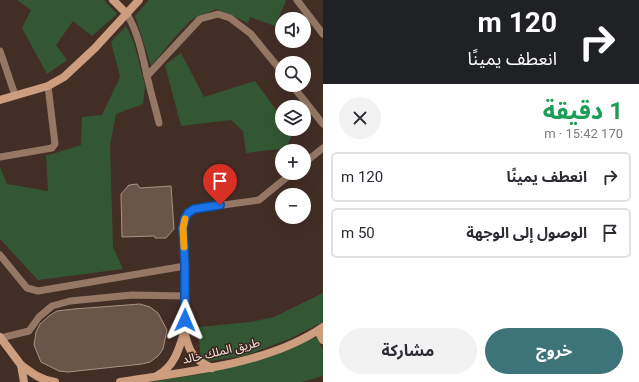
<!DOCTYPE html>
<html lang="ar">
<meta charset="utf-8">
<style>
:root{--surface:#fff;--page:#f2f2f3;--text:#2b2b33;--muted:#7c7c81;--line:#e1e1e2;--accent:#3d7479}
body{margin:0;font-family:Roboto,"Noto Sans Arabic",sans-serif;background:var(--page);color:var(--text);direction:rtl;height:100vh;display:flex;flex-direction:column;font-size:15px;white-space:nowrap}
*{box-sizing:border-box;margin:0}
p{font-size:13px;color:var(--muted)}
.icon{flex:none;width:22px;height:22px;fill:none;stroke:currentColor;stroke-width:2;stroke-linecap:round;stroke-linejoin:round}
.map{position:relative;flex:1;overflow:hidden;direction:ltr}
.sheet{display:flex;flex-direction:column;background:var(--surface);width:316px}
.sheet>*{flex:none}
.hud{background:#202124;color:#fff;overflow:hidden}
.tools{position:absolute;left:275px;top:12px;display:grid;gap:8px}
.tools a{display:grid;place-items:center;width:36px;height:36px;border-radius:50%;background:var(--surface);box-shadow:0 4px 16px #0002;font-size:20px}
.pin{position:absolute;display:grid;place-items:center;width:34px;height:34px;color:#fff;margin:-41px -17px;border-radius:50% 50% 50% 0;rotate:-45deg;box-shadow:0 0 4px #0007}
.pin .icon{rotate:45deg}
.me{position:absolute;width:44px;margin:-22px;rotate:1deg;stroke-linejoin:round;filter:drop-shadow(0 0 3px #0008)}
.turn{display:flex;align-items:center;gap:14px;height:84px;padding:0 16px;font-size:18px}
.turn .icon{width:52px;height:52px;stroke-width:2.5}
.turn b{display:block;font-size:28px;line-height:34px}
.round{display:grid;place-items:center;flex:none;width:42px;height:42px;border-radius:21px;background:var(--page)}
.head{display:flex;align-items:center;justify-content:space-between;height:68px;padding:0 16px}
h1{font-size:24px;font-weight:700;line-height:30px;color:#1e9e55}
.button{display:flex;gap:8px;margin-top:auto;padding:8px 16px}
.button a{flex:1;height:46px;border-radius:24px;background:var(--accent);color:#fff;font-size:16px;font-weight:700;line-height:46px;text-align:center}
.button a+a{background:var(--page);color:var(--text)}
ul{padding:0;list-style:none}
li{display:flex;align-items:center;gap:12px;height:50px;margin:0 8px 6px;padding:0 8px;border:2px solid var(--line);border-radius:6px}
li div{flex:1}
li b{display:block;font-size:15px}
li em{font-style:normal}
main{display:flex;flex:1;min-height:0}
.map>svg:first-child{display:block}
</style>
<main>
<section class="sheet">
<div class="hud">
<div class="turn"><svg class="icon" aria-label="right" viewBox="0 0 24 24"><path d="M7 20v-9h11M14 6l5 5-5 5"/></svg><div><b>120 m</b>انعطف يمينًا</div></div>
</div>
<div class="head"><div><h1>1 دقيقة</h1><p>170 m · 15:42</p></div><a class="round"><svg class="icon" aria-label="close" viewBox="0 0 24 24"><path d="M6 6l12 12M18 6L6 18"/></svg></a></div>
<ul>
<li><svg class="icon" aria-label="right" viewBox="0 0 24 24"><path d="M7 20v-9h11M14 6l5 5-5 5"/></svg><div><b>انعطف يمينًا</b></div><em>120 m</em></li>
<li><svg class="icon" aria-label="arrive" viewBox="0 0 24 24"><path d="M6 21V4h12l-3 4 3 4H6"/></svg><div><b>الوصول إلى الوجهة</b></div><em>50 m</em></li>
</ul>
<div class="button"><a>خروج</a><a>مشاركة</a></div>
</section>
<div class="map">
<svg width="323" height="382" viewBox="0 0 323 382">
<rect width="100%" height="100%" fill="#432e26"/>
<g fill="#335733">
<path d="M 17,0 L 104,0 L 117,14 L 92,36 L 73,21 L 56,45 L 67,60 L 47,74 L 22,28 L 31,10 Z"/>
<path d="M 149,0 L 284,0 L 286,1 L 275,26 L 250,17 L 248,23 L 217,9 L 191,20 L 175,37 L 151,66 L 135,16 Z"/>
<path d="M 126,26 L 134,43 L 145,86 L 143,104 L 116,114 L 110,145 L 113,247 L 123,269 L 38,280 L 0,239 L 0,167 L 7,184 L 48,191 L 46,156 L 81,145 L 82,117 L 102,115 L 120,77 L 111,42 Z"/>
<path d="M 181,53 L 204,97 L 255,81 L 282,118 L 282,129 L 290,129 L 293,133 L 286,148 L 246,153 L 243,131 L 231,120 L 181,126 L 165,65 Z"/>
<path d="M 323,293 L 323,322 L 289,339 L 244,356 L 201,362 L 198,327 L 251,322 L 274,317 Z"/>
<path d="M 317,337 L 323,350 L 323,376 L 302,382 L 147,382 L 196,375 L 256,359 Z"/>
</g>
<g fill="#6b5549" stroke="#a99285">
<path d="M 137,184 L 140,188 L 171,186 L 174,229 L 166,238 L 155,238 L 155,236 L 122,237 L 121,194 L 129,185 Z"/>
<path d="M 140,304 L 150,307 L 158,313 L 167,330 L 163,349 L 158,356 L 150,362 L 142,364 L 68,372 L 59,371 L 41,362 L 34,345 L 36,332 L 40,324 L 49,316 L 57,311 L 74,309 Z"/>
</g>
<g fill="none" stroke-linecap="round" stroke-linejoin="round">
<g stroke="#957764" stroke-width="7">
<path d="M 297,0 L 323,34"/>
<path d="M 127,14 C 140,36 143,60 149,84 C 152,97 156,110 159,123"/>
<path d="M 0,51 L 15,95"/>
<path d="M 147,76 L 200,19 L 218,14 L 230,18 L 251,34 L 282,72"/>
<path d="M 292,85 L 323,124"/>
<path d="M 0,157 L 52,148 L 55,144 L 48,86"/>
<path d="M 304,163 L 323,148"/>
<path d="M 0,255 L 27,288 L 38,291 L 185,266"/>
<path d="M 184,333 L 185,266 L 183,228 L 185,218 L 188,213 L 194,209 L 259,200 L 292,173"/>
<path d="M 0,338 L 29,331 L 39,317 L 52,306 L 70,301 L 132,295 L 185,296"/>
</g>
<g stroke="#cc9d7e" stroke-width="8">
<path d="M 113,0 L 127,14"/>
<path d="M 0,100 L 48,86 L 64,77 L 95,48 L 139,0"/>
<path d="M 318,331 L 323,340"/>
<path d="M 185,334 C 189,352 194,360 212,368"/>
<path d="M 0,337 L 21,365 L 24,382"/>
<path d="M 21,365 C 33,374 41,380 55,382"/>
<path d="M 158,375 C 174,367 179,349 184,333"/>
<path d="M 120,382 C 184,372 268,365 323,327"/>
</g>
</g>
<g fill="none" stroke-linecap="round" stroke-linejoin="round">
<defs>
<path id="route" d="M 185,320 L 185,266 L 183,228 L 185,218 L 188,213 L 194,209 L 220,205"/>
</defs>
<use href="#route" stroke="#114b97" stroke-width="10"/>
<use href="#route" stroke="#1a73e8" stroke-width="7"/>
<path stroke="#f59e0b" stroke-width="7" d="M 184,247 L 183,228 L 185,219"/>
</g>
<g text-anchor="middle" dominant-baseline="central" stroke-width="3" stroke-linejoin="round" paint-order="stroke">
<g font-size="12" fill="#f5e7e2" stroke="#39241c">
<text transform="translate(221 351) rotate(-13)">طريق الملك خالد</text>
</g>
</g>
</svg>
<div class="tools">
<a><svg class="icon" aria-label="sound" viewBox="0 0 24 24"><path d="M4 9h4l5-4v14l-5-4H4zM17 9q2 3 0 6"/></svg></a>
<a><svg class="icon" aria-label="search" viewBox="0 0 24 24"><circle cx="10" cy="10" r="6"/><path d="M15 15l6 6"/></svg></a>
<a><svg class="icon" aria-label="layers" viewBox="0 0 24 24"><path d="M12 4l9 5-9 5-9-5zM3 14l9 5 9-5"/></svg></a>
<a>+</a>
<a>−</a>
</div>
<div class="pin" style="left:220px;top:205px;background:#d93025"><svg class="icon" aria-label="arrive" viewBox="0 0 24 24"><path d="M6 21V4h12l-3 4 3 4H6"/></svg></div>
<svg class="me" style="left:185px;top:320px" viewBox="-20 -20 40 40"><path d="M0-17L14 15 0 8-14 15z" fill="#1a73e8" stroke="#fff" stroke-width="4"/></svg>
</div>
</main>
